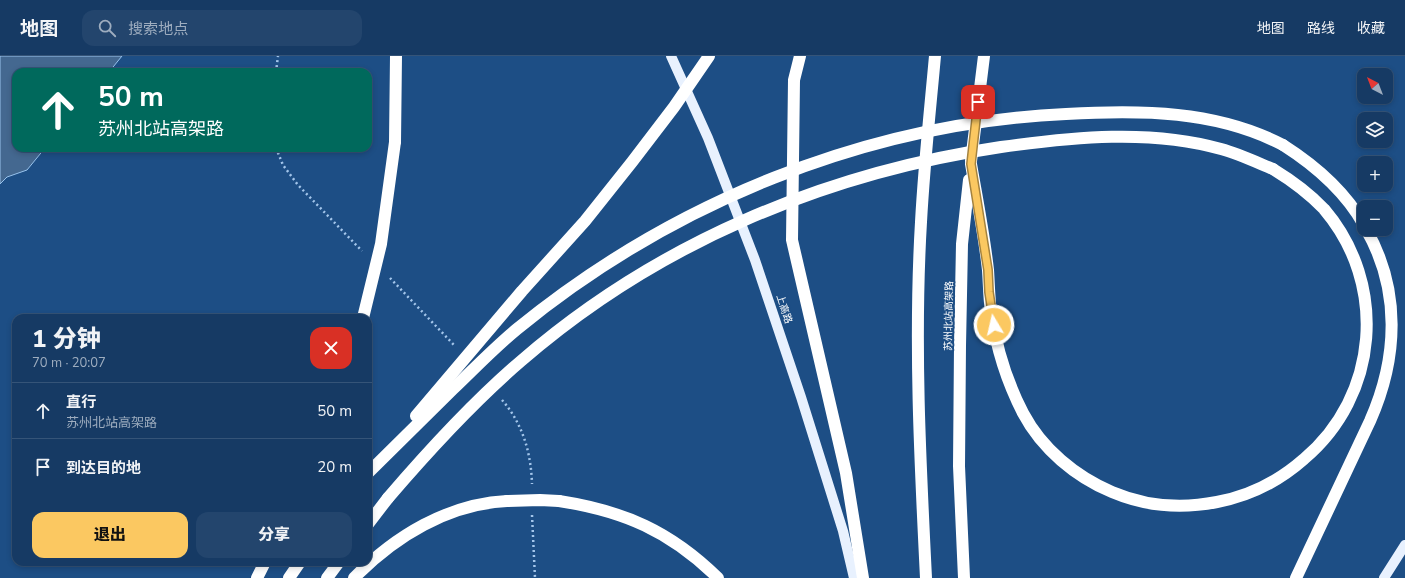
<!DOCTYPE html>
<html lang="zh">
<meta charset="utf-8">
<style>
:root{--surface:#163a64;--page:#23456d;--text:#f1f3f6;--muted:#9eadbf;--line:#355478;--accent:#fbc861}
body{margin:0;font-family:"Nunito Sans","Noto Sans SC",sans-serif;background:var(--page);color:var(--text);height:100vh;display:flex;flex-direction:column;font-size:15px;white-space:nowrap}
*{box-sizing:border-box;margin:0}
p{font-size:13px;color:var(--muted)}
.icon{flex:none;width:22px;height:22px;fill:none;stroke:currentColor;stroke-width:2;stroke-linecap:round;stroke-linejoin:round}
.map{position:relative;flex:1;overflow:hidden}
.drawer{position:absolute;left:12px;top:258px;width:360px;height:252px;display:flex;flex-direction:column;background:var(--surface);border-radius:12px;box-shadow:0 2px 6px #0003,0 0 0 1px var(--line)}
.drawer>*{flex:none}
.banner{position:absolute;left:12px;top:12px;width:360px;height:84px;border-radius:12px;box-shadow:0 2px 6px #0003,0 0 0 1px var(--line);background:#00695c;color:#fff;overflow:hidden}
.needle{width:26px;rotate:318deg}
.fabs{position:absolute;left:1357px;top:12px;display:grid;gap:8px}
.fabs a{display:grid;place-items:center;width:36px;height:36px;border-radius:8px;background:var(--surface);box-shadow:0 2px 6px #0003,0 0 0 1px var(--line);font-size:20px}
.pin{position:absolute;display:grid;place-items:center;width:34px;height:34px;color:#fff;margin:-17px;border-radius:8px;box-shadow:0 2px 6px #0006}
.me{position:absolute;width:44px;margin:-22px;rotate:351deg;stroke-linejoin:round;filter:drop-shadow(0 0 3px #0008)}
.turn{display:flex;align-items:center;gap:14px;height:84px;padding:0 20px;font-size:18px}
.turn .icon{width:52px;height:52px;stroke-width:2.5}
.turn b{display:block;font-size:28px;line-height:34px}
.round{display:grid;place-items:center;flex:none;width:42px;height:42px;border-radius:12px;background:var(--page)}
.head{display:flex;align-items:center;justify-content:space-between;height:68px;padding:0 20px}
h1{font-size:24px;font-weight:800;line-height:30px}
.primary-button{display:flex;gap:8px;margin-top:auto;padding:8px 20px}
.primary-button a{flex:1;height:46px;border-radius:12px;background:var(--accent);color:#111;font-size:16px;font-weight:800;line-height:46px;text-align:center}
.primary-button a+a{background:var(--page);color:var(--text)}
ul{padding:0;list-style:none}
li{display:flex;align-items:center;gap:12px;height:56px;padding:0 20px;border-top:1px solid var(--line)}
li div{flex:1}
li b{display:block;font-size:15px}
li em{font-style:normal}
header{display:flex;align-items:center;gap:24px;box-sizing:border-box;height:56px;padding:0 20px;background:var(--surface);border-bottom:1px solid var(--line)}
header strong{font-size:19px}
nav{display:flex;gap:22px;margin-inline-start:auto;font-size:14px}
.search{width:280px;height:36px;background:var(--page);display:flex;align-items:center;gap:10px;box-sizing:border-box;padding:0 14px;border-radius:12px;color:var(--muted);font-size:15px}
.map>svg:first-child{display:block}
</style>
<header>
<strong>地图</strong>
<div class="search"><svg class="icon" aria-label="search" viewBox="0 0 24 24"><circle cx="10" cy="10" r="6"/><path d="M15 15l6 6"/></svg>搜索地点</div>
<nav><a>地图</a><a>路线</a><a>收藏</a></nav>
</header>
<div class="map">
<svg width="1405" height="522" viewBox="0 0 1405 522">
<rect width="100%" height="100%" fill="#1d4e85"/>
<path fill="#446890" stroke="#97c2ec" d="M 0,0 L 122,0 L 109,16 L 16,16 L 16,92 L 45,92 L 27,114 L 7,121 L 0,128 Z"/>
<g fill="none" stroke-linecap="round" stroke-linejoin="round">
<g stroke="#a4c6eb" stroke-width="2.5" stroke-dasharray="2 3" stroke-linecap="butt">
<path d="M 276,16 L 278,0"/>
<path d="M 276,92 L 283,109 L 298,129 L 362,195"/>
<path d="M 390,222 L 454,289"/>
<path d="M 502,344 C 523,368 531,397 532,428"/>
<path d="M 532,459 L 535,522"/>
</g>
<g stroke="#e8f1fe" stroke-width="10">
<path d="M 671,0 L 708,82 L 755,204 L 801,341 L 843,475 L 854,522"/>
<path d="M 1384,522 L 1405,489"/>
</g>
<g stroke="#fff" stroke-width="12">
<path d="M 800,0 L 794,24 L 792,184 L 846,417 L 863,522"/>
<path d="M 395,86 L 396,0"/>
<path d="M 1283,89 C 1316,110 1345,135 1364,169"/>
<path d="M 971,105 L 984,0"/>
<path d="M 971,108 C 977,143 984,178 988,214 C 989,228 989,242 991,256 C 996,290 1007,326 1023,357 C 1042,393 1076,421 1112,436 C 1145,450 1182,453 1217,446 C 1250,440 1279,425 1304,403 C 1379,340 1388,228 1324,153 C 1309,137 1291,124 1273,113"/>
<path d="M 559,445 C 624,455 670,475 718,522"/>
<path d="M 368,468 L 388,442"/>
<path d="M 257,522 L 265,506"/>
<path d="M 289,522 L 300,506"/>
<path d="M 327,522 L 339,506"/>
<path d="M 354,522 C 395,480 448,448 507,445"/>
<path d="M 926,522 C 920,403 914,284 921,166 C 924,110 930,55 935,0"/>
<path d="M 964,522 L 959,410 L 960,290 L 962,188 L 969,124"/>
<path d="M 1296,522 L 1370,365 C 1398,302 1401,234 1366,173"/>
</g>
<g stroke="#fff" stroke-width="12">
<path d="M 363,262 L 381,188 L 395,86"/>
<path d="M 416,360 L 522,235 L 585,165 L 632,106 L 674,51 L 709,0"/>
<path d="M 368,417 C 396,389 425,361 453,333 C 474,313 494,292 517,273 C 671,147 866,67 1066,58 C 1141,54 1216,54 1283,89"/>
<path d="M 388,442 C 430,393 473,346 521,305 C 657,187 825,117 1001,91 C 1073,81 1151,73 1221,93 C 1239,98 1256,106 1273,113"/>
<path d="M 507,445 L 540,444 L 559,445"/>
</g>
</g>
<g fill="none" stroke-linecap="round" stroke-linejoin="round">
<defs>
<path id="route" d="M 978,46 L 971,108 L 988,214 L 989,236 L 994,269"/>
</defs>
<use href="#route" stroke="#a3823f" stroke-width="10"/>
<use href="#route" stroke="#fbc861" stroke-width="7"/>
</g>
<g text-anchor="middle" dominant-baseline="central" stroke-width="4" stroke-linejoin="round" paint-order="stroke">
<g font-size="10" fill="#fff" stroke="#1d4e85">
<text transform="translate(784 253) rotate(72)">上高路</text>
<text transform="translate(949 260) rotate(-89)">苏州北站高架路</text>
</g>
</g>
</svg>
<div class="fabs">
<a><svg class="needle" viewBox="-14 -14 28 28"><path d="M0-13l5 13h-10z" fill="#e53935"/><path d="M0 13l5-13h-10z" fill="#9eadbf"/></svg></a>
<a><svg class="icon" aria-label="layers" viewBox="0 0 24 24"><path d="M12 4l9 5-9 5-9-5zM3 14l9 5 9-5"/></svg></a>
<a>+</a>
<a>−</a>
</div>
<div class="pin" style="left:978px;top:46px;background:#d93025"><svg class="icon" aria-label="arrive" viewBox="0 0 24 24"><path d="M6 21V4h12l-3 4 3 4H6"/></svg></div>
<svg class="me" style="left:994px;top:269px" viewBox="-20 -20 40 40"><circle r="17" fill="#fbc861" stroke="#fff" stroke-width="3"/><path d="M0-11L8 9 0 5-8 9z" fill="#fff"/></svg>
<div class="banner">
<div class="turn"><svg class="icon" aria-label="ahead" viewBox="0 0 24 24"><path d="M12 20V5M6 11l6-6 6 6"/></svg><div><b>50 m</b>苏州北站高架路</div></div>
</div>
<section class="drawer">
<div class="head"><div><h1>1 分钟</h1><p>70 m · 20:07</p></div><a class="round" style="background:#d93025;color:#fff"><svg class="icon" aria-label="close" viewBox="0 0 24 24"><path d="M6 6l12 12M18 6L6 18"/></svg></a></div>
<ul>
<li><svg class="icon" aria-label="ahead" viewBox="0 0 24 24"><path d="M12 20V5M6 11l6-6 6 6"/></svg><div><b>直行</b><p>苏州北站高架路</p></div><em>50 m</em></li>
<li><svg class="icon" aria-label="arrive" viewBox="0 0 24 24"><path d="M6 21V4h12l-3 4 3 4H6"/></svg><div><b>到达目的地</b></div><em>20 m</em></li>
</ul>
<div class="primary-button"><a>退出</a><a>分享</a></div>
</section>
</div>
